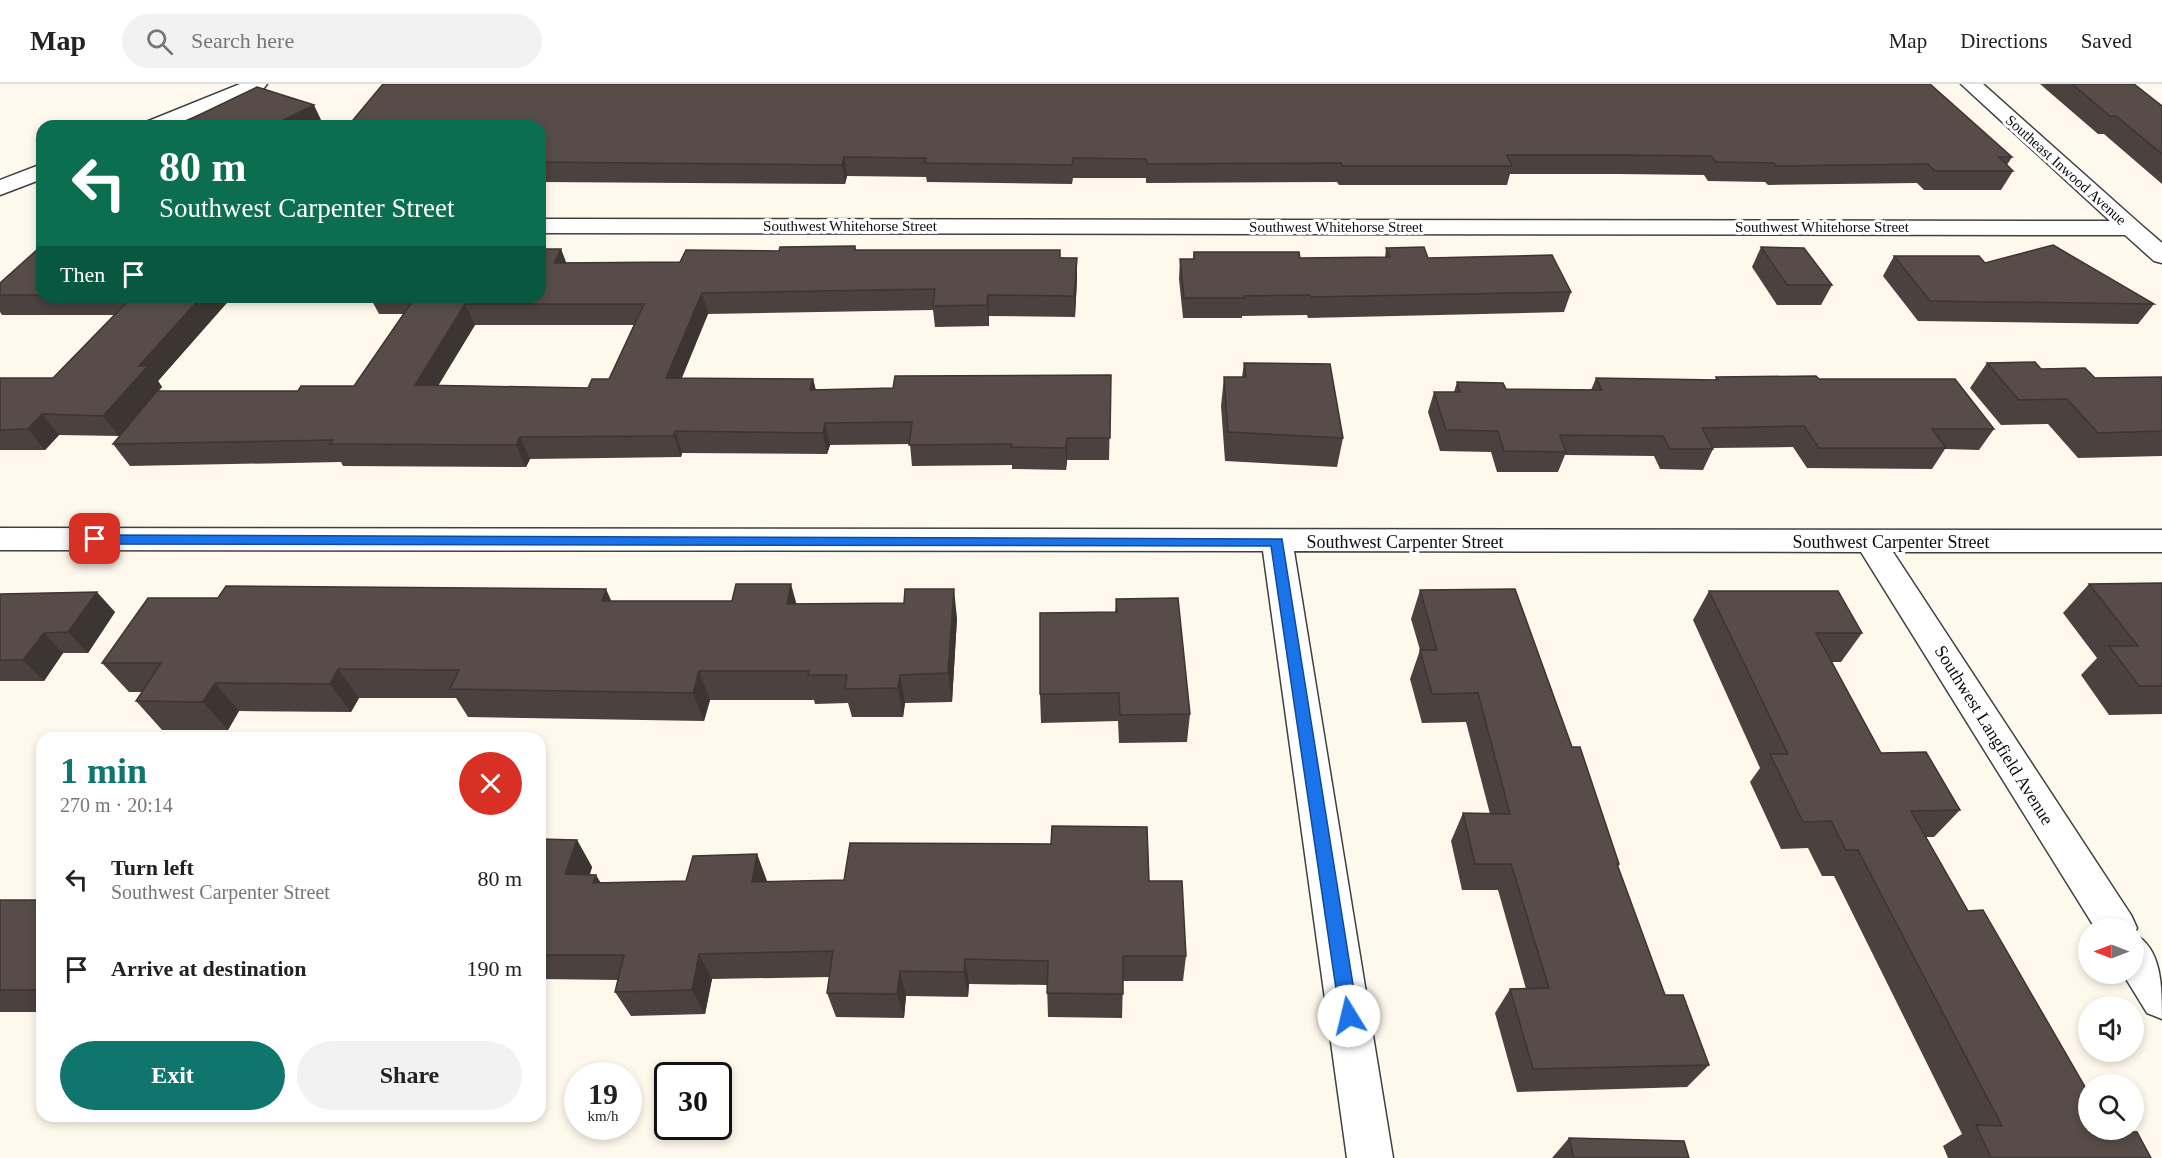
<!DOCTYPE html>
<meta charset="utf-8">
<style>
:root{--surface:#fff;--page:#f2f2f2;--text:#222;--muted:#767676;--line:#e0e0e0;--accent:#0f766e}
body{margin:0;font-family:Georgia,serif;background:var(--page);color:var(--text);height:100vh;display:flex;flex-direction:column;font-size:22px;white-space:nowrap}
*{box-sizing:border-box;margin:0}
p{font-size:20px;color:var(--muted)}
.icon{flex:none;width:33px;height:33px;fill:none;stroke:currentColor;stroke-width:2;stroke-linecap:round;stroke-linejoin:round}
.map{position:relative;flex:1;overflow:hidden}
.panel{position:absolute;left:36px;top:648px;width:510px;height:390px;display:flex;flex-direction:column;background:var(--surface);border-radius:18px;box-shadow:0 3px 9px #0003}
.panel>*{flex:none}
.guide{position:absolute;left:36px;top:36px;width:510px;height:183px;border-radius:18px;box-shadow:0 3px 9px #0003;background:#0b6e4f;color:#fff;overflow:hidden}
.needle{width:39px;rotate:270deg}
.fabs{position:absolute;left:2078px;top:834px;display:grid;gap:12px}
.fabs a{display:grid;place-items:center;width:66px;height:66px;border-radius:50%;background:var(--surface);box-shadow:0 3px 9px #0003;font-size:30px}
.speed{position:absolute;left:564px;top:978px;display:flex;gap:12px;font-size:30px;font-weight:700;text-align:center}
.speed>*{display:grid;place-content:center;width:78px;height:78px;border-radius:50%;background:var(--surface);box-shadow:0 3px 9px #0003;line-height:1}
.speed small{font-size:15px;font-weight:400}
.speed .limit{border:3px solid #111;border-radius:9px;background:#fff;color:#111}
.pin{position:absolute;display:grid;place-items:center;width:51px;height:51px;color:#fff;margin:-26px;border-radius:12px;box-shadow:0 3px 9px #0006}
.me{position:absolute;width:66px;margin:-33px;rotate:351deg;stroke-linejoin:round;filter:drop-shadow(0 0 4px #0008)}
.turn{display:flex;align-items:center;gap:21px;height:126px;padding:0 24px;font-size:27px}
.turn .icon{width:78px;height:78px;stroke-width:2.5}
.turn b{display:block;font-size:42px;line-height:51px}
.then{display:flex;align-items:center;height:57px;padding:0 24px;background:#0003;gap:12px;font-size:22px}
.round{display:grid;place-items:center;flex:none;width:63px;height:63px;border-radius:32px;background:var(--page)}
.headline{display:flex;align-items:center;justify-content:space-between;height:102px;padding:0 24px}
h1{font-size:36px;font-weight:700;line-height:45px;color:var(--accent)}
.action{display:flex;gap:12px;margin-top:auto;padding:12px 24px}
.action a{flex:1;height:69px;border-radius:36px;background:var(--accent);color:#fff;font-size:24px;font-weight:700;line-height:69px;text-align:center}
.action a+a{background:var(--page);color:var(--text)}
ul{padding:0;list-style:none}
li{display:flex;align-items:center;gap:18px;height:90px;padding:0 24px}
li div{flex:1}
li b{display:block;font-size:22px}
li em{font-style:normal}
header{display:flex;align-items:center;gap:36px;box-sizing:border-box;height:84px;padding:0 30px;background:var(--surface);border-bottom:2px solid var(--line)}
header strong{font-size:28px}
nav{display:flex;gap:33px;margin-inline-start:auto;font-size:21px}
.search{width:420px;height:54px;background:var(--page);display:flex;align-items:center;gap:15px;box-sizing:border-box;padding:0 21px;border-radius:33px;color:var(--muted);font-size:22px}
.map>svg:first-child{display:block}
</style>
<header>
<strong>Map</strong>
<div class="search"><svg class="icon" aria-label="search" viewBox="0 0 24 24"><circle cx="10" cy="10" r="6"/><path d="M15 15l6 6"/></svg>Search here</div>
<nav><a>Map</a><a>Directions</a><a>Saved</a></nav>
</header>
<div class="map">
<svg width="2162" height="1074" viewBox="0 0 2162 1074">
<rect width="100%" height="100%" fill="#fff9ed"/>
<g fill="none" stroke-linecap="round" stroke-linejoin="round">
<defs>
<g id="street">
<path d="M 240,0 L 267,0 L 264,4 L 171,42 L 143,42 L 146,38 Z"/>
<path d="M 1961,0 L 1983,0 L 2139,139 L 2162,159 L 2162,179 L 2154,177 L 2125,151 L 540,149 L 540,135 L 2110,137 Z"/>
<path d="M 42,80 L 42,95 L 0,111 L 0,96 Z"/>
<path d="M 0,444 L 2162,446 L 2162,468 L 1893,468 L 2131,831 L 2137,844 L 2134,850 C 2162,864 2162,903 2162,935 L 2147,929 L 2123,890 L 2133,890 L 2133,844 L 2095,844 L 1861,468 L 1294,467 L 1393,1074 L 1347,1074 L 1263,467 L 0,466 Z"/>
</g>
</defs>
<use href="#street" stroke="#404040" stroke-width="3"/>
<use href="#street" fill="#fff" fill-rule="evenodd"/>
</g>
<g fill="#4b413e" fill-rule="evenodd">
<path d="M 2040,0 L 2134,0 L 2162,22 L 2162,100 L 2104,50 L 2098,50 Z"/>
<path d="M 540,42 L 2012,73 L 2007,81 L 2013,87 L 2001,106 L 1924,106 L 1917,99 L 1768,101 L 1765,98 L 1708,97 L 1704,91 L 1618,90 L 1510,90 L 1507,101 L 1339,101 L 1337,98 L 1146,99 L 1146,94 L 1073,94 L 1072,100 L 927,98 L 926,93 L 847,92 L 845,100 L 540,98 Z"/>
<path d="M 855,162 L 856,166 L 1077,174 L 1077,195 L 1075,233 L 989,232 L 989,242 L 935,243 L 933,226 L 708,230 L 681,294 L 813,295 L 816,306 L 893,304 L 1111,291 L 1109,376 L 1067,376 L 1066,386 L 1012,385 L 1012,381 L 912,382 L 910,360 L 830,361 L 827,370 L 682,369 L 681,373 L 530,375 L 526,383 L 343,382 L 341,378 L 130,382 L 113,360 L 131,338 L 119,352 L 59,351 L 45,366 L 0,366 L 0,294 L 53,294 L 115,231 L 2,231 L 0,228 L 0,199 L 42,164 L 42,213 L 232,213 L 158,297 L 162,303 L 158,307 L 298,307 L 354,302 L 403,230 L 379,230 L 370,213 L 540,213 L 561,165 L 566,179 L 680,178 L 779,167 ZM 475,241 L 634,241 L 609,295 L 588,304 L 438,301 Z"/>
<path d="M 1761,163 L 1832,201 L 1821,221 L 1777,221 L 1752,183 Z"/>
<path d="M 1386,164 L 1571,208 L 1564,228 L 1308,234 L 1307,231 L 1242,232 L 1242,234 L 1183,234 L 1179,195 L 1180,175 L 1193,175 L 1194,168 L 1300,174 L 1385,174 Z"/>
<path d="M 1894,172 L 1985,179 L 2154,220 L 2138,240 L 1918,237 L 1883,192 Z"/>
<path d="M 1244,279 L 1343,354 L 1337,383 L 1225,377 L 1221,322 L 1224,293 L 1242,293 Z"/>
<path d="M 1987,279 L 2041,285 L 2095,294 L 2162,293 L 2162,372 L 2078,374 L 2048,340 L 2001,341 L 1970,304 Z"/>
<path d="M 1716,293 L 1819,295 L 1994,345 L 1979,366 L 1945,365 L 1932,385 L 1807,384 L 1793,363 L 1713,364 L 1713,365 L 1703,386 L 1660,385 L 1654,372 L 1565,371 L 1558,388 L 1497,388 L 1491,368 L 1440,367 L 1428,328 L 1434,308 L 1454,308 L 1457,298 L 1506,305 L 1591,306 L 1596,294 L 1715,296 Z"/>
<path d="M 2162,499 L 2162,630 L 2109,631 L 2081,591 L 2097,574 L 2063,529 L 2089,500 Z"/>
<path d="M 1420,506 L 1572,663 L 1619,780 L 1618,783 L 1665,911 L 1709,981 L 1687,1003 L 1517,1008 L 1495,929 L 1510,905 L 1526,905 L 1498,806 L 1462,806 L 1451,757 L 1463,729 L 1490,730 L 1466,638 L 1422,639 L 1410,595 L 1420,566 L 1411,535 Z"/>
<path d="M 1709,507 L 1862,549 L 1841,578 L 1832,578 L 1881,669 L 1960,726 L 1934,753 L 1926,753 L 1968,827 L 2111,1047 L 2151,1074 L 1948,1074 L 1943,1062 L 1962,1050 L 1834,792 L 1822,792 L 1808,764 L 1781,765 L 1750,698 L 1760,684 L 1693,536 Z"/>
<path d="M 0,510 L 115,528 L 88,569 L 63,569 L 44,597 L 0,597 Z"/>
<path d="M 1116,515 L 1190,630 L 1187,658 L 1119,659 L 1118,637 L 1041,639 L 1040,610 L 1115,528 Z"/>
<path d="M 611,517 L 797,520 L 957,534 L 952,618 L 905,619 L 903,633 L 852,633 L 848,619 L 815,620 L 814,616 L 710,616 L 704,637 L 468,633 L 456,614 L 359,614 L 351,628 L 239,627 L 228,646 L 162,646 L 136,617 L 142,608 L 129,608 L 102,579 Z"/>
<path d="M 540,755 L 577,756 L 592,783 L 590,790 L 601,799 L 686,797 L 757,770 L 767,798 L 1149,797 L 1186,872 L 1183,897 L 1123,897 L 1122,934 L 1048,933 L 1047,901 L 969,900 L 968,913 L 906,912 L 904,934 L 836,933 L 827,909 L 830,893 L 712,895 L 705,930 L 631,932 L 615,908 L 618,896 L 540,895 Z"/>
<rect x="0" y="816" width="42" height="112"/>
<path d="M 1569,1054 L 1689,1074 L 1552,1074 Z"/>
</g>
<g fill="#3d3532">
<path d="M 314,21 L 323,40 L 318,42 L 272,42 Z"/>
<path d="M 844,73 L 847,92 L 845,100 L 842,81 Z"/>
<path d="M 561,165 L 569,186 L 554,179 Z"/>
<path d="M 1077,174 L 1077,195 L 1075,233 L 1074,212 Z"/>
<path d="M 702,209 L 708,230 L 673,316 L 666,294 Z"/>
<path d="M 988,211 L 989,232 L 989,242 L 987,221 Z"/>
<path d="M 201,213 L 232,213 L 158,297 L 162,303 L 119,352 L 103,332 L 139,282 Z"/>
<path d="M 465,220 L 475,241 L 426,322 L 415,301 Z"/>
<path d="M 813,295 L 818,316 L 810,306 Z"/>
<path d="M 42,330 L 59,351 L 45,366 L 28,345 Z"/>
<path d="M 825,339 L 830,361 L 827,370 L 823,349 Z"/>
<path d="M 675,347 L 682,369 L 681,373 L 674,352 Z"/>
<path d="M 520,353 L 530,375 L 526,383 L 516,361 Z"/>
<path d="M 1067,354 L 1067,376 L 1066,386 L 1066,364 Z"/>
<path d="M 791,500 L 799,529 L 787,520 Z"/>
<path d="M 606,505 L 619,534 L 602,517 Z"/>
<path d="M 954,505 L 957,534 L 952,618 L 948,589 Z"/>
<path d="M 97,508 L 115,528 L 88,569 L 68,548 Z"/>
<path d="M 44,549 L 63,569 L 44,597 L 23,576 Z"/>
<path d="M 338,585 L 359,614 L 351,628 L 330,600 Z"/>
<path d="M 699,587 L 710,616 L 704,637 L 693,609 Z"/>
<path d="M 900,591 L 905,619 L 903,633 L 898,604 Z"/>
<path d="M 215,599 L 239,627 L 228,646 L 203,618 Z"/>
<path d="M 577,756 L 592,783 L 582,816 L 565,790 Z"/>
<path d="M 757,770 L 767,797 L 763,824 L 752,798 Z"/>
<path d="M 596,791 L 612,817 L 593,799 Z"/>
<path d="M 699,870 L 712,895 L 705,930 L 692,906 Z"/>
<path d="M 965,875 L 969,900 L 968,913 L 964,888 Z"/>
<path d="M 900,887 L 906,912 L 904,934 L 897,910 Z"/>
</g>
<g fill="#574c48" stroke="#3d3532" stroke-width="1.5" fill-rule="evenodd">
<path d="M 383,0 L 1930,0 L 2012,73 L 1999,73 L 2013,87 L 1935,87 L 1928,80 L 1776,82 L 1774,79 L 1716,78 L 1711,72 L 1625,71 L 1507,71 L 1512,82 L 1342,82 L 1341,79 L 1147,80 L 1146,75 L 1073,74 L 1072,81 L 925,79 L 926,74 L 844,73 L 842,81 L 540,78 L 540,42 L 348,42 Z"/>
<path d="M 2072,0 L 2134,0 L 2162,22 L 2162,70 L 2116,32 L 2110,32 Z"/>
<path d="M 257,3 L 314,21 L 272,42 L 176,42 Z"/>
<path d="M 2053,161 L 2154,220 L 1930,217 L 1894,172 L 1979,172 L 1985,179 Z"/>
<path d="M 855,162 L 855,166 L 1060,166 L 1060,174 L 1077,174 L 1074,212 L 988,211 L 987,221 L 933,222 L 935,205 L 702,209 L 666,294 L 813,295 L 810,306 L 893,304 L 895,292 L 1111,291 L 1110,354 L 1067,354 L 1066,364 L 1011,363 L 1012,360 L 909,361 L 912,338 L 825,339 L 823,349 L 675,347 L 674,352 L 520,353 L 516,361 L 330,360 L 333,356 L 113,360 L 157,307 L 298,307 L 301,302 L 354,302 L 412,218 L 405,218 L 408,213 L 540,213 L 540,165 L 561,165 L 554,179 L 680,178 L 686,166 L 779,167 L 780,163 ZM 465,220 L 644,220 L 609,295 L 592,295 L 588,304 L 415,301 Z"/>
<path d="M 1424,163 L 1428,174 L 1552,171 L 1571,208 L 1311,213 L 1310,211 L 1244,212 L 1244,214 L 1184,214 L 1180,175 L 1194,175 L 1194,168 L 1299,168 L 1300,174 L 1390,173 L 1386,164 Z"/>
<path d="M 1761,163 L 1804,164 L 1832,201 L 1787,201 Z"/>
<path d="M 39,164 L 42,164 L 42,211 L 0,211 L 0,199 Z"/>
<path d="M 113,213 L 201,213 L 139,282 L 148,282 L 103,332 L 42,330 L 28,345 L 0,346 L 0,294 L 53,294 L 129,216 L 110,216 Z"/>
<path d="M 2035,278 L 2041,285 L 2085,284 L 2095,294 L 2162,293 L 2162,347 L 2098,349 L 2067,315 L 2019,316 L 1987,279 Z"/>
<path d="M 1244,279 L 1330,280 L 1343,354 L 1228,348 L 1224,293 L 1246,293 Z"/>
<path d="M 1816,292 L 1819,295 L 1955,295 L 1994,345 L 1932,345 L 1946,364 L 1819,364 L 1804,342 L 1702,344 L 1713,365 L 1670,365 L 1663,352 L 1560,351 L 1566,368 L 1504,367 L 1498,347 L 1446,346 L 1434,308 L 1460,308 L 1457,298 L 1503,299 L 1506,305 L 1602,306 L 1596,294 L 1718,296 L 1716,293 Z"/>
<path d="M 2162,499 L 2162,602 L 2139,602 L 2109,562 L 2138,562 L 2089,500 Z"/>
<path d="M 736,500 L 791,500 L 787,520 L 904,519 L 905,505 L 954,505 L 948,589 L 900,591 L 898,604 L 845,605 L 847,591 L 808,591 L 809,587 L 699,587 L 693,609 L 450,605 L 459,586 L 338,585 L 330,600 L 215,599 L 203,618 L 136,617 L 161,579 L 102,579 L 148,514 L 218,514 L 226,502 L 606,505 L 602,517 L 732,517 Z"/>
<path d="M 1515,505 L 1572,663 L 1580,663 L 1619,780 L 1617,780 L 1665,911 L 1683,911 L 1709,981 L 1533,985 L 1510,905 L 1549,904 L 1511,780 L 1475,780 L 1463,729 L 1510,730 L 1478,609 L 1432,610 L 1420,566 L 1437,566 L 1420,506 Z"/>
<path d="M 1709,507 L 1838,507 L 1862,549 L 1816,549 L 1881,669 L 1926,668 L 1960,726 L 1911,727 L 1968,827 L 1983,826 L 2088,1008 L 2088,1046 L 2110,1046 L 2111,1047 L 2137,1048 L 2151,1074 L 1991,1074 L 1976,1041 L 2002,1042 L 1858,766 L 1846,766 L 1831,737 L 1803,738 L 1770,670 L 1788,670 Z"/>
<path d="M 97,508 L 68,548 L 44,549 L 23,576 L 0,576 L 0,510 Z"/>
<path d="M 1178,514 L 1190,630 L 1120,631 L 1119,609 L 1040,610 L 1040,529 L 1117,528 L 1116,515 Z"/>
<path d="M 1052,742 L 1147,743 L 1149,797 L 1182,797 L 1186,872 L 1123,872 L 1123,910 L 1047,909 L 1048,877 L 965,875 L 964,888 L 900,887 L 897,910 L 827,909 L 833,867 L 699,870 L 692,906 L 615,908 L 624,871 L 540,871 L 540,755 L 577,756 L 565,790 L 596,791 L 593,799 L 686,797 L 693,772 L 757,770 L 752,798 L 844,796 L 850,759 L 1051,760 Z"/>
<rect x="0" y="816" width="42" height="90"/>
<path d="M 1569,1054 L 1684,1057 L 1689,1074 L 1574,1074 Z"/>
</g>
<path fill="#1a73e8" stroke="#114b97" stroke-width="1.5" d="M 95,451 L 1282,455 L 1358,932 L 1355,938 L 1349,940 L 1343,938 L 1340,932 L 1271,462 L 95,460 L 88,455 Z"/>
<g text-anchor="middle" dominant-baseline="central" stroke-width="6" stroke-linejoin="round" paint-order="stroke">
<g font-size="15" fill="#0d0d0d" stroke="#fff">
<text transform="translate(2066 86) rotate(42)">Southeast Inwood Avenue</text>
<text x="850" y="142">Southwest Whitehorse Street</text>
<text x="1336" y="143">Southwest Whitehorse Street</text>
<text x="1822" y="143">Southwest Whitehorse Street</text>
</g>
<g font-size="18" fill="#0d0d0d" stroke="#fff">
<text x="1405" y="458">Southwest Carpenter Street</text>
<text x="1891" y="458">Southwest Carpenter Street</text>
<text transform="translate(1994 651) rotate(58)">Southwest Langfield Avenue</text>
</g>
</g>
</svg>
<div class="fabs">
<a><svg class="needle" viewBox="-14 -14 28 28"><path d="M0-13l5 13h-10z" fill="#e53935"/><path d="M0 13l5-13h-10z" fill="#767676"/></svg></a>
<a><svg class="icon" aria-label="sound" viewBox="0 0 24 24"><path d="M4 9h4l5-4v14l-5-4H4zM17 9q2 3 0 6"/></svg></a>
<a><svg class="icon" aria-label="search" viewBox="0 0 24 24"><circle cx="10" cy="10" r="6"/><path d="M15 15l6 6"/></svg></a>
</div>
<div class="speed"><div>19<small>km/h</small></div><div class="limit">30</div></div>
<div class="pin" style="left:95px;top:455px;background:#d93025"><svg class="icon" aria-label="arrive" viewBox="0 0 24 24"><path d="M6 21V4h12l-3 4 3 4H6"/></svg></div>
<svg class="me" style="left:1349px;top:932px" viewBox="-20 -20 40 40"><circle r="19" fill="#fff"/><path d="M0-13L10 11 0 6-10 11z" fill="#1a73e8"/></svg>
<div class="guide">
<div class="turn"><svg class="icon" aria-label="left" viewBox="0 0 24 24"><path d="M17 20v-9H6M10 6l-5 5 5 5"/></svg><div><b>80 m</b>Southwest Carpenter Street</div></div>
<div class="then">Then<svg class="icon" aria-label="arrive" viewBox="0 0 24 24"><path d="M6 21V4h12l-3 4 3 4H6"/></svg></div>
</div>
<section class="panel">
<div class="headline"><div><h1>1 min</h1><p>270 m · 20:14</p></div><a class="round" style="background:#d93025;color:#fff"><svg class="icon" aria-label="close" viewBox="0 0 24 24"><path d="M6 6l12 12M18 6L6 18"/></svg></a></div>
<ul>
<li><svg class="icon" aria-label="left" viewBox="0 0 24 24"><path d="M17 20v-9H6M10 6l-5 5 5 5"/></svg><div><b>Turn left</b><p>Southwest Carpenter Street</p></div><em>80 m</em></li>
<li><svg class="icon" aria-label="arrive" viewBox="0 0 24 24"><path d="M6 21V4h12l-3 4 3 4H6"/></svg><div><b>Arrive at destination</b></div><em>190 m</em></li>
</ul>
<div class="action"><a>Exit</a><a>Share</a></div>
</section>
</div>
